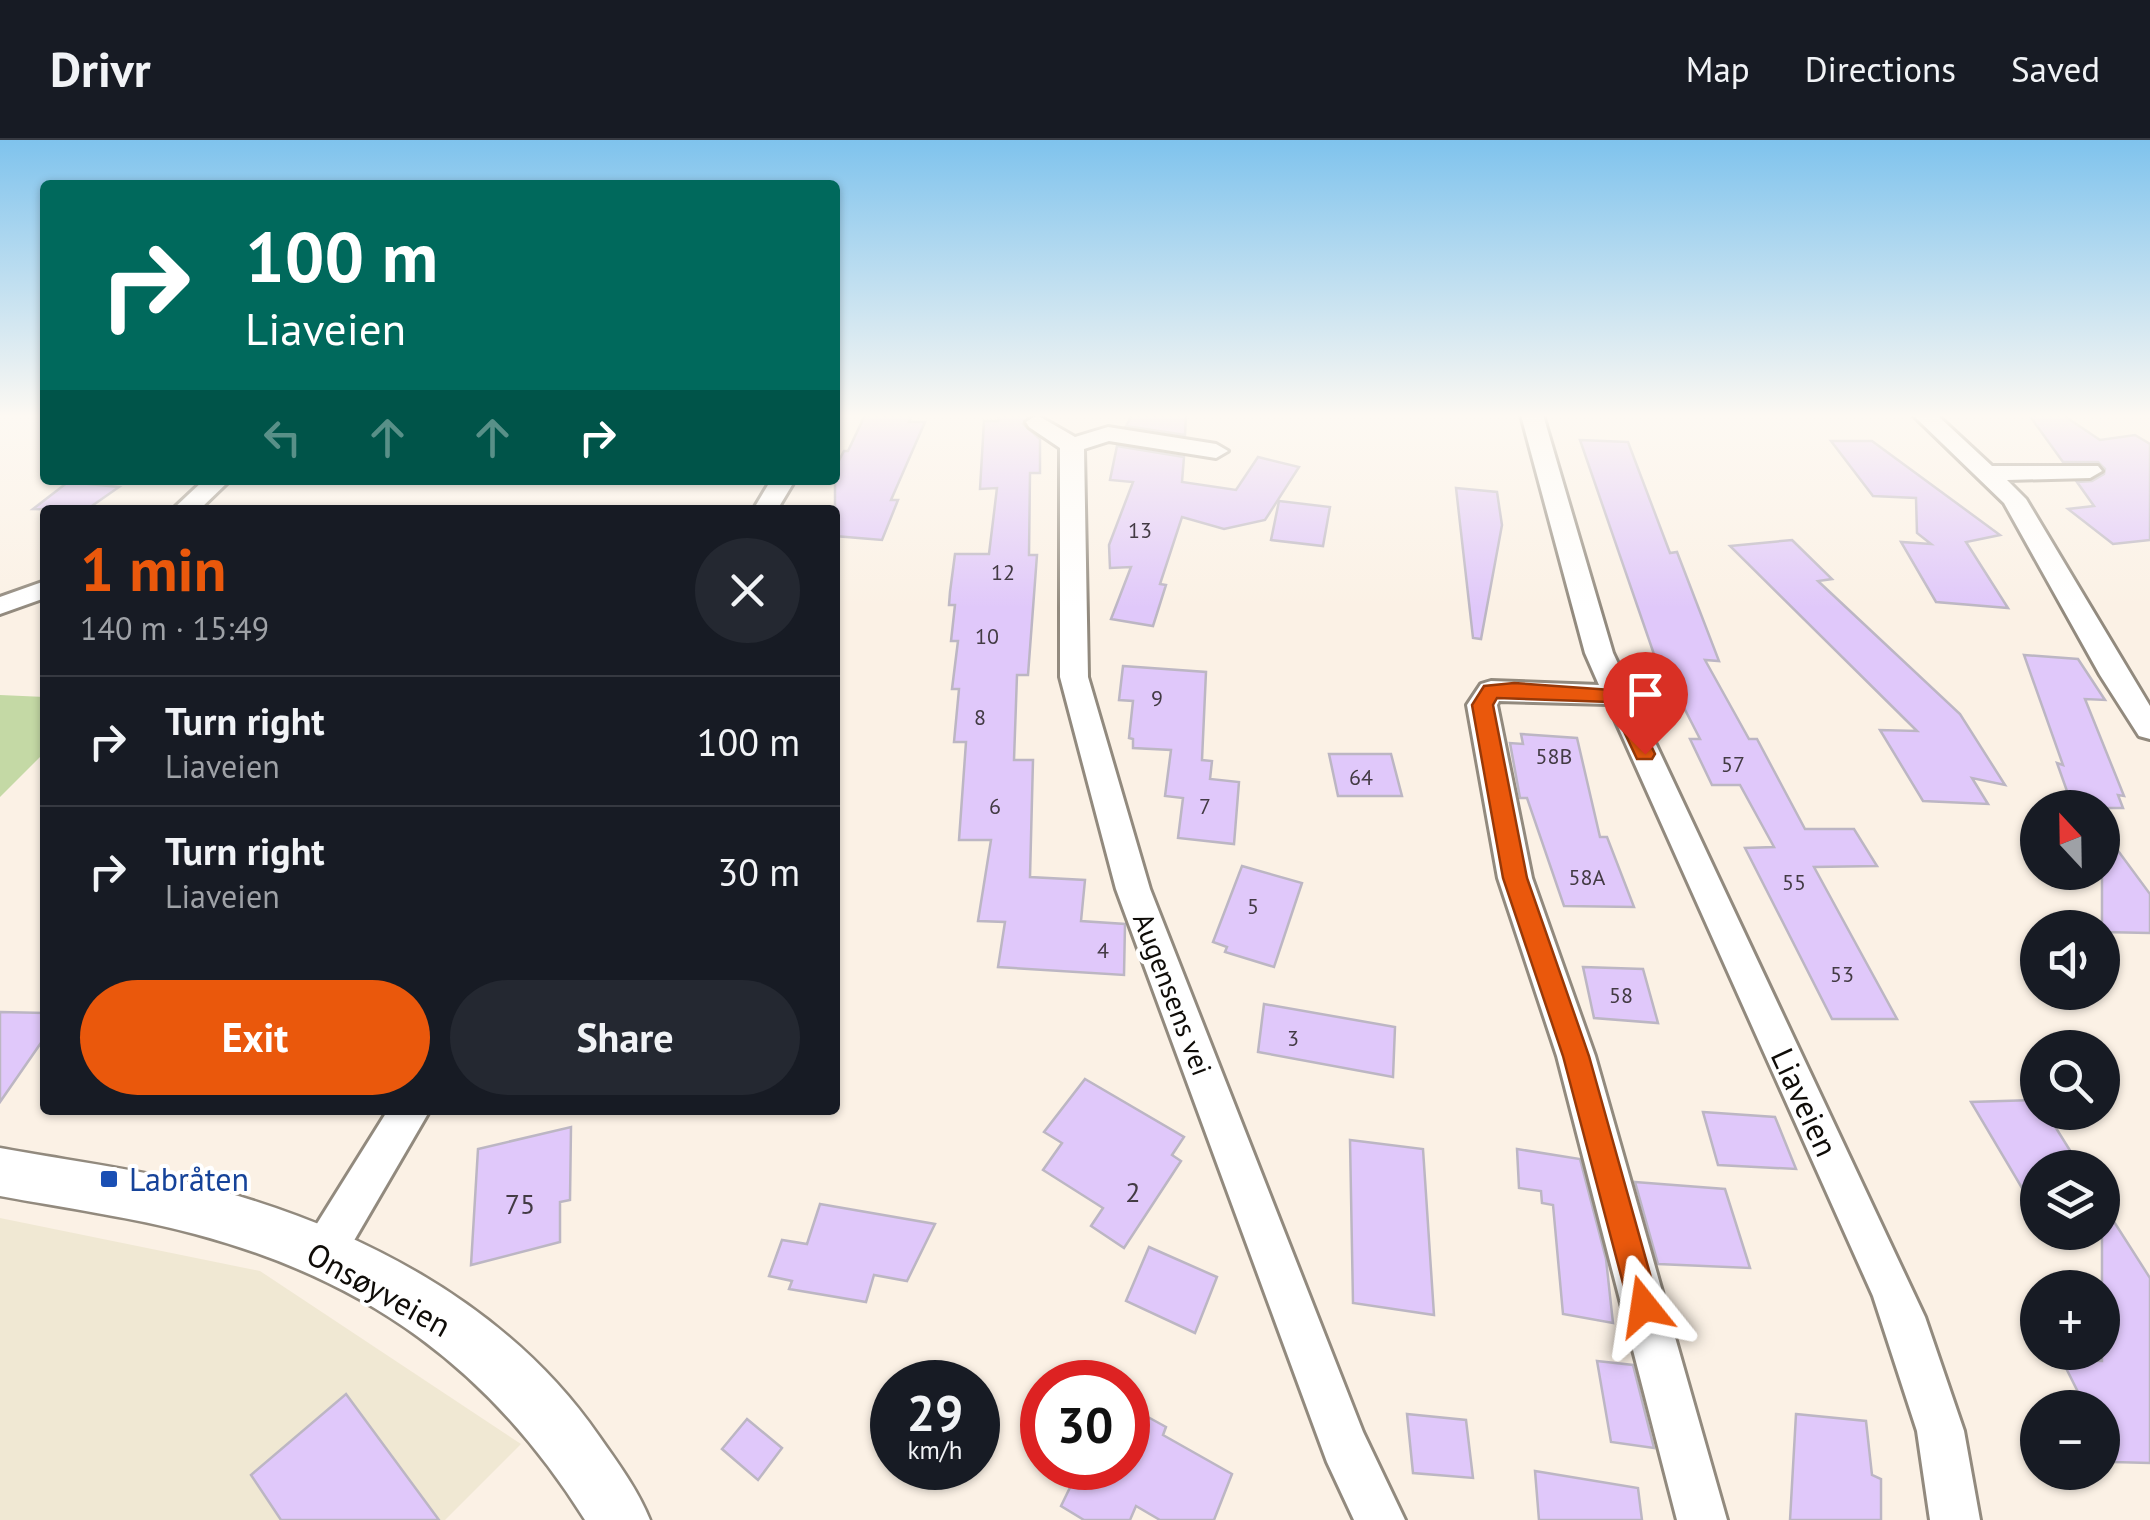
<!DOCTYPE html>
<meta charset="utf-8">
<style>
:root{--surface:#171b24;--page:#242831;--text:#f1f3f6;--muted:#9ea1a6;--line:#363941;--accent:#ea580c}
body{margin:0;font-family:"PT Sans",sans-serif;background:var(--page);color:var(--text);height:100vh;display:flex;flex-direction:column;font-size:38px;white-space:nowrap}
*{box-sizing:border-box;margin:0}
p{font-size:32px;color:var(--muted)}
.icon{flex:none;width:55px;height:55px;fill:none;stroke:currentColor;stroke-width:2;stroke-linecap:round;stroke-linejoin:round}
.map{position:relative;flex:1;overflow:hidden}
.sheet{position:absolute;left:40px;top:365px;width:800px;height:610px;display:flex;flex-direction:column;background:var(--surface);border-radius:10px;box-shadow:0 2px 8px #0004}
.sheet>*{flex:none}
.banner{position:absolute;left:40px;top:40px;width:800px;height:305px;border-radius:10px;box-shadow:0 2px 8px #0004;background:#00695c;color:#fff;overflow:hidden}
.needle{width:65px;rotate:338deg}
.controls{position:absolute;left:2020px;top:650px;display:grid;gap:20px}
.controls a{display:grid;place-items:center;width:100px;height:100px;border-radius:50%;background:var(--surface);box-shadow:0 2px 8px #0004;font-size:50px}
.speed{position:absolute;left:870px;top:1220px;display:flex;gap:20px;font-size:50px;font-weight:700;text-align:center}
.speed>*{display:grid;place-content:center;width:130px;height:130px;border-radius:50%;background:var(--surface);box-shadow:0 2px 8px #0004;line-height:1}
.speed small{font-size:25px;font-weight:400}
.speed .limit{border:15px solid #d22;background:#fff;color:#111}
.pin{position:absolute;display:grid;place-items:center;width:85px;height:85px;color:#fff;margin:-102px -42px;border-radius:50% 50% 50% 0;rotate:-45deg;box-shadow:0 0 10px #0007}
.pin .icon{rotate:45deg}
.me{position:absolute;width:110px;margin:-55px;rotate:345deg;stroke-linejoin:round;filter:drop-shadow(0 0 8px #0008)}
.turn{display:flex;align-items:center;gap:35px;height:210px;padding:0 40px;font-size:45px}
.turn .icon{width:130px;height:130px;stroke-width:2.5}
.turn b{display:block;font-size:70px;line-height:85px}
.lanes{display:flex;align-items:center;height:95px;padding:0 40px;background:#0003;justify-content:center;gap:50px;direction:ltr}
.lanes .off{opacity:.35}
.round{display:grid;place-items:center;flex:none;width:105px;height:105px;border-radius:52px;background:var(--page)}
.head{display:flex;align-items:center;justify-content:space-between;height:170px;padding:0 40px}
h1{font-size:60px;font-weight:800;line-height:75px;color:var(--accent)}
.button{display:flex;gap:20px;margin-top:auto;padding:20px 40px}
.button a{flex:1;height:115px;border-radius:60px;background:var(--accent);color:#fff;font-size:40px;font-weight:800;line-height:115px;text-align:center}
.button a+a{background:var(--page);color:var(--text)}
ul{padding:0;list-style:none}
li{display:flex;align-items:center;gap:30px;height:130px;padding:0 40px;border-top:2px solid var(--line)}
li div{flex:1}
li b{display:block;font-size:38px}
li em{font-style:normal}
header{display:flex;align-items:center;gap:60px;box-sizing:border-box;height:140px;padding:0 50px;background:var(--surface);border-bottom:2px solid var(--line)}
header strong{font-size:48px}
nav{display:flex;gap:55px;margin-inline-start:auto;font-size:35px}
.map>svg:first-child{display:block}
</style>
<header>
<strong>Drivr</strong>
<nav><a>Map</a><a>Directions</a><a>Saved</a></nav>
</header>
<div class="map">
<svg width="2150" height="1380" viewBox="0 0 2150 1380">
<rect width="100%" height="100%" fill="#fbf1e5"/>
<path fill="#f0e8d3" d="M 0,1078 L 260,1131 L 521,1304 L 445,1380 L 0,1380 Z"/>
<path fill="#c4d9a5" d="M 0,555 L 45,557 L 45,612 L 0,657 Z"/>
<g fill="#e0c8fa" stroke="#bcb6c3" stroke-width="2.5">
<path d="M 865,275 L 912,275 L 909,282 L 925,282 L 891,360 L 898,360 L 882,400 L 835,396 L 835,328 L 844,311 L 848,311 Z"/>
<path d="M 999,275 L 1031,275 L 1023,284 L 1040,299 L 1040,333 L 1030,333 L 1029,415 L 1037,415 L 1028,535 L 1017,535 L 1014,620 L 1033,620 L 1030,737 L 1085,740 L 1081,781 L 1125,784 L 1124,835 L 998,827 L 1005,782 L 978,781 L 991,700 L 959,700 L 966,602 L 954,602 L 959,549 L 952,549 L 958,501 L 951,501 L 955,465 L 949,465 L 950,452 L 955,414 L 989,414 L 997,348 L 980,349 L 984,281 L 998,281 Z"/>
<path d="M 1132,275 L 1186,275 L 1185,295 L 1126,286 Z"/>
<path d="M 2029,275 L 2063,275 L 2100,300 L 2135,295 L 2150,304 L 2150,400 L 2113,404 L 2068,369 L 2094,366 L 2077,342 L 2092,341 L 2104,334 L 2105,329 L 2098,322 L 2063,322 Z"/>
<path d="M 1580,300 L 1628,302 L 1670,413 L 1677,412 L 1719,521 L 1705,520 L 1749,599 L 1757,599 L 1805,689 L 1854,689 L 1877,726 L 1814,727 L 1897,879 L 1832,879 L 1745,708 L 1774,707 L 1740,645 L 1712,645 L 1690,599 L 1700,599 L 1661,523 L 1657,523 Z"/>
<path d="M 1831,301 L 1872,301 L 2000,395 L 1966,402 L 2008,468 L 1936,462 L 1901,402 L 1931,404 L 1917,393 L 1916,358 L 1873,356 Z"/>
<path d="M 1117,306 L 1184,317 L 1182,342 L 1236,350 L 1258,317 L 1299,327 L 1265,380 L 1224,389 L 1182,377 L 1160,444 L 1166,445 L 1153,486 L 1111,479 L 1131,427 L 1110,428 L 1109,405 L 1133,342 L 1110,340 Z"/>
<path d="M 68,342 L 119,347 L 86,370 L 33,369 Z"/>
<path d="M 1456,348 L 1497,352 L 1502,385 L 1481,499 L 1473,498 Z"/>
<path d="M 1279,361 L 1330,367 L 1323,406 L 1271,400 Z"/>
<path d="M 1792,400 L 1832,439 L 1818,441 L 1960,574 L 2005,645 L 1972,638 L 1988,664 L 1923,661 L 1880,590 L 1917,591 L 1730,406 Z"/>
<path d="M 2024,515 L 2078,519 L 2105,560 L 2085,559 L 2124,656 L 2118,655 L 2123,668 L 2073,668 L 2057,623 L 2063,625 Z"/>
<path d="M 1123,526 L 1206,532 L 1202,620 L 1212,621 L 1210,639 L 1239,642 L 1234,704 L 1178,698 L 1183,658 L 1165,656 L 1171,610 L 1133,608 L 1133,599 L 1129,598 L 1133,561 L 1119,560 Z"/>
<path d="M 1521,594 L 1577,598 L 1600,697 L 1607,697 L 1634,767 L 1564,766 L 1527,658 L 1520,658 L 1510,603 L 1523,604 Z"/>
<path d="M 1329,614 L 1391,614 L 1402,656 L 1338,656 Z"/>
<path d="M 2102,689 L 2150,754 L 2150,793 L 2102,792 Z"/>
<path d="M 1242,726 L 1302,743 L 1274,827 L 1225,812 L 1227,807 L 1213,802 Z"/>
<path d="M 1583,827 L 1643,829 L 1658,883 L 1594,878 Z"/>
<path d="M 1264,864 L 1395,887 L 1393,937 L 1258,912 Z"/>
<path d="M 0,872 L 45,873 L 45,897 L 0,962 Z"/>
<path d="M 1085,939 L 1184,997 L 1172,1015 L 1181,1021 L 1124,1108 L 1091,1086 L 1103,1068 L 1043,1030 L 1062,1003 L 1044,992 Z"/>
<path d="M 2038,960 L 2038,972 L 2046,972 L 2081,1028 L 2038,1028 L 2038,1075 L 1971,962 Z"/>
<path d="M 1703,972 L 1775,977 L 1796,1029 L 1718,1025 Z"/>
<path d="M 571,987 L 570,1060 L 560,1062 L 560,1102 L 471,1125 L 478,1009 Z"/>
<path d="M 1350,1000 L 1423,1009 L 1434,1175 L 1353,1163 Z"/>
<path d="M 1517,1009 L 1580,1019 L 1606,1119 L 1613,1183 L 1563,1174 L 1553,1065 L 1542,1063 L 1541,1051 L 1519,1048 Z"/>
<path d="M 1635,1042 L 1725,1049 L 1750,1128 L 1658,1124 Z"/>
<path d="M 2102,1063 L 2150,1138 L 2150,1323 L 2114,1322 L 2102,1299 L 2102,1268 L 2086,1268 L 2062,1220 L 2102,1221 Z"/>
<path d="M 820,1064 L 935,1084 L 907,1141 L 874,1135 L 866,1162 L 789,1149 L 792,1141 L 769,1136 L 782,1100 L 807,1104 Z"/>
<path d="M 1149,1107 L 1217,1137 L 1195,1193 L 1126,1161 Z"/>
<path d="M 1597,1221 L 1633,1225 L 1654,1308 L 1611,1302 Z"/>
<path d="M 346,1254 L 439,1380 L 281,1380 L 251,1335 Z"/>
<path d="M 1128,1266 L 1166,1287 L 1163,1295 L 1232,1334 L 1214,1380 L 1160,1380 L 1136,1366 L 1130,1380 L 1084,1380 L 1061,1366 L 1078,1331 L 1072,1328 L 1128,1328 Z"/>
<path d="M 1407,1274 L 1466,1280 L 1473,1338 L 1413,1333 Z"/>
<path d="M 1796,1274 L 1866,1281 L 1872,1335 L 1881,1339 L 1881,1380 L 1790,1380 Z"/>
<path d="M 747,1279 L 782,1308 L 758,1340 L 722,1309 Z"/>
<path d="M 1535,1331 L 1638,1348 L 1642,1380 L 1539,1380 Z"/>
</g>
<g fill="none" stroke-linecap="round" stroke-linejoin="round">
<defs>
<g id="minor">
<path d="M 1037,275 L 1075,297 L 1108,287 L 1216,304 L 1228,311 L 1216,318 L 1109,301 L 1084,309 L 1088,537 L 1150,749 L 1363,1292 L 1405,1380 L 1354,1380 L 1327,1322 L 1116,749 L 1060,537 L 1060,308 L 1029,287 L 1026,282 Z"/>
<path d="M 1521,275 L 1543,275 L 1613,513 L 1925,1177 L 1964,1291 L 1980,1380 L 1930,1380 L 1917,1291 L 1873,1156 L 1608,564 L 1499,561 L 1497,565 L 1532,738 L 1595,916 L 1727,1380 L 1677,1380 L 1557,916 L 1498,738 L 1467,565 L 1481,544 L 1491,541 L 1599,545 L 1585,513 Z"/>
<path d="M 1913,275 L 1937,275 L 1992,326 L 2098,326 L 2102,331 L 2090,338 L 2007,340 L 2026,359 L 2150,566 L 2150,599 L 2139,596 L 2100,535 L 2004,363 Z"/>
<path d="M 204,340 L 230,340 L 199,370 L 172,370 Z"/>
<path d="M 771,340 L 795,340 L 777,370 L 753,370 Z"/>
<path d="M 45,441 L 45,458 L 0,474 L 0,457 Z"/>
<path d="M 388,970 L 430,970 L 338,1128 L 323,1134 L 308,1128 L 302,1113 L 308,1098 Z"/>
</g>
<path id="tertiary" d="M 0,1008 C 65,1020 131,1028 195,1044 C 350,1083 506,1161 599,1296 C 618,1323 638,1350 650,1380 L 585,1380 C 490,1229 368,1140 195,1094 C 131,1077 65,1068 0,1056 Z"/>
</defs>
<use href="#minor" stroke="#928a7e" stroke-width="6"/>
<use href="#tertiary" stroke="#928a7e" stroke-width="5"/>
<use href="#minor" fill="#fff" fill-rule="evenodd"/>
<use href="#tertiary" fill="#fff" fill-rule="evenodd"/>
</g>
<linearGradient id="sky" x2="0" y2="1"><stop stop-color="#7fc3ed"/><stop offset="0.59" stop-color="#fdf9f3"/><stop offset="1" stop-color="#fdf9f3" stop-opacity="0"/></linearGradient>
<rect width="2150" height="468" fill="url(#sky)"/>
<path fill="#ea580c" stroke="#983908" stroke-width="2.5" d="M 1514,543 L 1625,551 L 1655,614 L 1652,619 L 1637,619 L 1610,562 L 1497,558 L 1493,565 L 1527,738 L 1589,916 L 1659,1166 L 1655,1177 L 1644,1181 L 1633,1177 L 1629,1166 L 1563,916 L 1503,738 L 1472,565 L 1484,546 Z"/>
<rect fill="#1a4fb4" stroke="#fff" stroke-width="4" x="99" y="1029" width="20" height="20" rx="5"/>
<g text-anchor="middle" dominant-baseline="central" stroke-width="8" stroke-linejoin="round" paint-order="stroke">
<g font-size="22" fill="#433b44">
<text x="1140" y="390">13</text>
<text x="1003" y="432">12</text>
<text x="987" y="496">10</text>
<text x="1157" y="558">9</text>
<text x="980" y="577">8</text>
<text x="1554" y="616">58B</text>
<text x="1733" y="624">57</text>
<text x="1361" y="637">64</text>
<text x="995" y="666">6</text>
<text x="1205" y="666">7</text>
<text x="1587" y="737">58A</text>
<text x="1794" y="742">55</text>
<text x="1253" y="766">5</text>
<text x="1103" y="810">4</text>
<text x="1842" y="834">53</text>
<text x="1621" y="855">58</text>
<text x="1293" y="898">3</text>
</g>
<g font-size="28" fill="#0f0c08" stroke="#fff">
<text transform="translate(1173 854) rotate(69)">Augensens vei</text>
</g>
<g font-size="28" fill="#433b44">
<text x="1133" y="1051">2</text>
<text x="520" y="1063">75</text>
</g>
<g font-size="32" fill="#0f0c08" stroke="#fff">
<text transform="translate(1805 962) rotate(65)">Liaveien</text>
<text transform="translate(379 1149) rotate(29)">Onsøyveien</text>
</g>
<g font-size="32" fill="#164399" stroke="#fff" text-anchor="start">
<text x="129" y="1039">Labråten</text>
</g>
</g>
</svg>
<div class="controls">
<a><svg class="needle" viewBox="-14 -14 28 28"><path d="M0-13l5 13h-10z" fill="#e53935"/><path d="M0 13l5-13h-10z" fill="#9ea1a6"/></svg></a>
<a><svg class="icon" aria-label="sound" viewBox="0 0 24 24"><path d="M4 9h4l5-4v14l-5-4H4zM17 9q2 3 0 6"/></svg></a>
<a><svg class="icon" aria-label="search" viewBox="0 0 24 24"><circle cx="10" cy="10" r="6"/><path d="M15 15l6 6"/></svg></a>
<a><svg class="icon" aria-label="layers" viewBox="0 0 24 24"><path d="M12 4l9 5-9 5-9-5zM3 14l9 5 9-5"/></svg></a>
<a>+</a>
<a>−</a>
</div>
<div class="speed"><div>29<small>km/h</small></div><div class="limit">30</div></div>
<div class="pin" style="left:1645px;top:614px;background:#d93025"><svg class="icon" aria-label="arrive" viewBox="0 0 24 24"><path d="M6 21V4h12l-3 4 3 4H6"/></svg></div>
<svg class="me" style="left:1644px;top:1166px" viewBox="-20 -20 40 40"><path d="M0-17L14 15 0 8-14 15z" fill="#ea580c" stroke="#fff" stroke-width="4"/></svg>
<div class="banner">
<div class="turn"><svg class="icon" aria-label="right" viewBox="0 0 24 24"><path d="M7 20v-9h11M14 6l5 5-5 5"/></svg><div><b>100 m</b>Liaveien</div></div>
<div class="lanes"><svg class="icon off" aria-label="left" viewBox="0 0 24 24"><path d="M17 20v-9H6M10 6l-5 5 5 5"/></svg><svg class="icon off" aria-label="ahead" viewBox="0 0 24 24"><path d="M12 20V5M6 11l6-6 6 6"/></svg><svg class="icon off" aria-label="ahead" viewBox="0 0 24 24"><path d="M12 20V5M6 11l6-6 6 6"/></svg><svg class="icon" aria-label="right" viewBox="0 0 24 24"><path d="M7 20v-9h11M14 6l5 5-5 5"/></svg></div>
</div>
<section class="sheet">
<div class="head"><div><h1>1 min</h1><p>140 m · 15:49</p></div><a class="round"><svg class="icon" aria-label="close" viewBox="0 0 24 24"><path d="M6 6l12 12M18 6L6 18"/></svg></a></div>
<ul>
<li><svg class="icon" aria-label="right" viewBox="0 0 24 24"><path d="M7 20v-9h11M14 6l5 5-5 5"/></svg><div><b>Turn right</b><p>Liaveien</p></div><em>100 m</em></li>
<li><svg class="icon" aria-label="right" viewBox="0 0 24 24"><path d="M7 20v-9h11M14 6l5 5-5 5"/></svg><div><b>Turn right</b><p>Liaveien</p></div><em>30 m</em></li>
</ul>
<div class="button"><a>Exit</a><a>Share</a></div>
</section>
</div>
